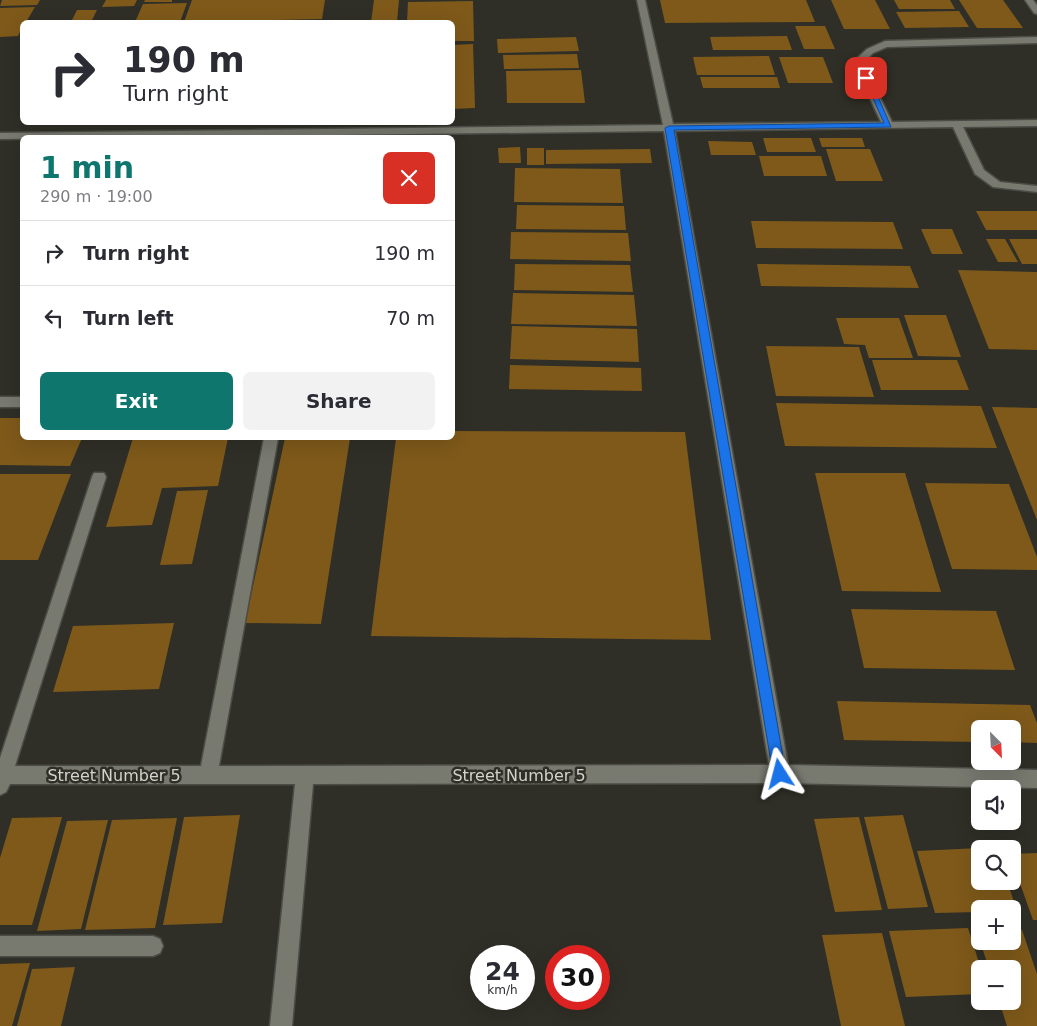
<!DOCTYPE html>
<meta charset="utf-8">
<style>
:root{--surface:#fff;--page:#f2f2f3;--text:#2b2b33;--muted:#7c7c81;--line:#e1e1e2;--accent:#0f766e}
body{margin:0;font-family:"DejaVu Sans",sans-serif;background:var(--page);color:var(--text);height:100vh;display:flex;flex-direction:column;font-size:19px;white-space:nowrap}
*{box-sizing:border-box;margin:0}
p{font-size:16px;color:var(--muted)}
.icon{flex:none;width:28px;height:28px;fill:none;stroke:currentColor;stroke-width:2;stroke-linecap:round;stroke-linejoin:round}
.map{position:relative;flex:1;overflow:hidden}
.details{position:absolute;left:20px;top:135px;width:435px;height:305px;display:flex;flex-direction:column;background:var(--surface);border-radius:8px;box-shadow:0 5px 20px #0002}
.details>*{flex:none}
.guide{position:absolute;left:20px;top:20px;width:435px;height:105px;border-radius:8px;box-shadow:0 5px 20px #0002;background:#fff;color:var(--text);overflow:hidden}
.needle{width:32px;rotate:156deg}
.controls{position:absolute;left:971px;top:720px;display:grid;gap:10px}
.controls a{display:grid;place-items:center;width:50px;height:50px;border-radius:8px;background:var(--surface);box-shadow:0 5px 20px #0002;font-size:25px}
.speed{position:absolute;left:470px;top:945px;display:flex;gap:10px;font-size:25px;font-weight:700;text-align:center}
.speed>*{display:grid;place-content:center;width:65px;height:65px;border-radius:50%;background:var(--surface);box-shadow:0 5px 20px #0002;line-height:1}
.speed small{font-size:12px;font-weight:400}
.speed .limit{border:8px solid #d22;background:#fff;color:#111}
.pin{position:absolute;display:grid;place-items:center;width:42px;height:42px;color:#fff;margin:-21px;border-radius:10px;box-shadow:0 2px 8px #0006}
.me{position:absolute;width:55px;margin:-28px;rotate:351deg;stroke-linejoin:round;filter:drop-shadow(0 0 4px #0008)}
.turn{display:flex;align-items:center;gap:18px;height:105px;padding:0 20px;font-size:22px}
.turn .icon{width:65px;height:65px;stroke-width:2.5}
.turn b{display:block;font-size:35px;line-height:42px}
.round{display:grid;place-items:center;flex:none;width:52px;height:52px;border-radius:8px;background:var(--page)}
.summary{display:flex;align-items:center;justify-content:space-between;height:85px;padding:0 20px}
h1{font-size:30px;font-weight:800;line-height:38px;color:var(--accent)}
.button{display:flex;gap:10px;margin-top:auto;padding:10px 20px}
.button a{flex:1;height:58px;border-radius:8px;background:var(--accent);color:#fff;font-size:20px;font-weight:800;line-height:58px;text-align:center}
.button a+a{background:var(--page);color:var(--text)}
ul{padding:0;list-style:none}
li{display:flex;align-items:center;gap:15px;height:65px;padding:0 20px;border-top:1px solid var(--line)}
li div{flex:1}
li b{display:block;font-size:19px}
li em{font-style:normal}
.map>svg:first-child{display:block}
</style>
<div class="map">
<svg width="1037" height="1026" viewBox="0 0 1037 1026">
<rect width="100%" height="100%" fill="#2f2f27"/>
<g fill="#7e591a">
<path d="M 2,0 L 40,0 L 37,5 L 0,6 Z"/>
<path d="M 106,0 L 137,0 L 134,6 L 102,7 Z"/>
<path d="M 145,0 L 172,0 L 172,2 L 144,2 Z"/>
<path d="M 192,0 L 325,0 L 322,19 L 184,22 Z"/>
<path d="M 374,0 L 399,0 L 397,22 L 371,22 Z"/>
<path d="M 660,0 L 806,0 L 815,22 L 665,23 Z"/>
<path d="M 831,0 L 875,0 L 890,29 L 844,29 Z"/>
<path d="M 894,0 L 950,0 L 955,9 L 899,9 Z"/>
<path d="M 959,0 L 1003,0 L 1023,28 L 977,28 Z"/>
<path d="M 473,1 L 474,41 L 452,41 L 452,22 L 407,22 L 408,2 Z"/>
<path d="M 187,3 L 180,22 L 135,22 L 143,4 Z"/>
<path d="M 35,7 L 26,22 L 22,22 L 22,28 L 18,36 L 0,37 L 0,8 Z"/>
<path d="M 77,10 L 97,10 L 91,22 L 71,22 Z"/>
<path d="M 959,11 L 969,27 L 905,28 L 896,12 Z"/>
<path d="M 795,26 L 825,26 L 835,49 L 804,49 Z"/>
<path d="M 787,36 L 792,50 L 713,50 L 710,37 Z"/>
<path d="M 576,37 L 579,51 L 498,53 L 497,39 Z"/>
<path d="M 473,44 L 475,108 L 452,109 L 452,45 Z"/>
<path d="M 577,54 L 579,68 L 504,69 L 503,55 Z"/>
<path d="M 769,56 L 775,75 L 697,75 L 693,57 Z"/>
<path d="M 779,57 L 823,57 L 833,83 L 788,83 Z"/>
<path d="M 581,70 L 585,103 L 507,103 L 506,71 Z"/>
<path d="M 700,77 L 777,77 L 780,88 L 703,88 Z"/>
<path d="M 763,138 L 811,138 L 816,152 L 767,152 Z"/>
<path d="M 819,138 L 862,138 L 865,147 L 822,147 Z"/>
<path d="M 708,141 L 752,142 L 756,155 L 711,155 Z"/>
<path d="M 520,147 L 521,163 L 499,163 L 498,148 Z"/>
<rect x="527" y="148" width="17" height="17"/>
<path d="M 650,149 L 652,163 L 546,164 L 546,150 Z"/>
<path d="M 826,149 L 870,149 L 883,181 L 836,181 Z"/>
<path d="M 759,156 L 821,156 L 827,176 L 764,176 Z"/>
<path d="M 515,168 L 620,169 L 623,203 L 514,202 Z"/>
<path d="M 517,205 L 624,206 L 626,230 L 516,229 Z"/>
<path d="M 976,211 L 1037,211 L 1037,230 L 986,230 Z"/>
<path d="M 751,221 L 893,222 L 903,249 L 756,248 Z"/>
<path d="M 921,229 L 952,229 L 963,254 L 932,254 Z"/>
<path d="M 511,232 L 628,233 L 631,261 L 510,259 Z"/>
<path d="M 986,239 L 1005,239 L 1018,262 L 998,262 Z"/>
<path d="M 1009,239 L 1037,239 L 1037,264 L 1022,264 Z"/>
<path d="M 515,264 L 630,265 L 633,292 L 514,290 Z"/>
<path d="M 757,264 L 910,266 L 919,288 L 761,286 Z"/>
<path d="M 958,270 L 1037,272 L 1037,350 L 989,349 Z"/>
<path d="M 513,293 L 634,295 L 637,326 L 511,324 Z"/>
<path d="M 904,315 L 946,315 L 961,357 L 918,356 Z"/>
<path d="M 836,318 L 899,318 L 913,358 L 869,358 L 865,345 L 844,344 Z"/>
<path d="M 512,326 L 637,329 L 639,362 L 510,359 Z"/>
<path d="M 766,346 L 859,347 L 874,397 L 776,396 Z"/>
<path d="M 872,360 L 957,360 L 969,390 L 881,390 Z"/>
<path d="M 510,365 L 641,368 L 642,391 L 509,389 Z"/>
<path d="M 776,403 L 981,406 L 997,448 L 785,446 Z"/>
<path d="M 992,407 L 1037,408 L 1037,520 Z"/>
<path d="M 0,418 L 22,418 L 22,438 L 82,438 L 70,466 L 0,465 Z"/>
<path d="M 452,431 L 685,432 L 711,640 L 371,636 L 396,438 L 452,438 Z"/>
<path d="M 133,438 L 228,438 L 218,486 L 162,488 L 152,525 L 106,527 Z"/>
<path d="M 285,438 L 350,438 L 321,624 L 245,623 Z"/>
<path d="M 815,473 L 905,473 L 941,592 L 842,591 Z"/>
<path d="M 0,474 L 71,474 L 38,560 L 0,560 Z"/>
<path d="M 925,483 L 1009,484 L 1037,557 L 1037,570 L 952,569 Z"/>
<path d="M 208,490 L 192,564 L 160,565 L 177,491 Z"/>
<path d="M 851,609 L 996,611 L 1015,670 L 864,668 Z"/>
<path d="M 174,623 L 159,689 L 53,692 L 73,626 Z"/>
<path d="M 837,701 L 1030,705 L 1037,723 L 1037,743 L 1012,742 L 1012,729 L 980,729 L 980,742 L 844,740 Z"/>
<path d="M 240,815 L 222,923 L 163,925 L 184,817 Z"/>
<path d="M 903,815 L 928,907 L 888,909 L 864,817 Z"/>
<path d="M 62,817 L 32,925 L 0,925 L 0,858 L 12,818 Z"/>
<path d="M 859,817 L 882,910 L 835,912 L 814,819 Z"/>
<path d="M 177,818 L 155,928 L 85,930 L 112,820 Z"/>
<path d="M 108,820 L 81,929 L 37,931 L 67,821 Z"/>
<path d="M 980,848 L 980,881 L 1007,881 L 1017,911 L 980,909 L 980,912 L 935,913 L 917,851 Z"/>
<path d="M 1037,853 L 1037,920 L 1033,920 L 1012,861 L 1012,854 Z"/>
<path d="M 968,928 L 981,969 L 980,994 L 906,997 L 889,931 Z"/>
<path d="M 1012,930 L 1022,930 L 1037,974 L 1037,1026 L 1007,1026 L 999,1001 L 1012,1001 L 1012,969 L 989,969 L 980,941 L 1012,941 Z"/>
<path d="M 882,933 L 905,1026 L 841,1026 L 822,935 Z"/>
<path d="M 30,963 L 12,1026 L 0,1026 L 0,964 Z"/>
<path d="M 75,967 L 61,1026 L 17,1026 L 32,969 Z"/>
</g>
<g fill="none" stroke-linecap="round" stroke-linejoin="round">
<defs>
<g id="minor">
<path d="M 637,0 L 645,0 L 673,124 L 881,122 L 853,62 L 867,49 L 885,41 L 1037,37 L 1037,43 L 887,47 L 873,53 L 863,63 L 892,122 L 1037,120 L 1037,126 L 963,127 L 984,170 L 1000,182 L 1037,186 L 1037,192 L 993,187 L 975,174 L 953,127 L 675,131 L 788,765 L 1037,770 L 1037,788 L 780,783 L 313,784 L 292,1026 L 270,1026 L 295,784 L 10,784 L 6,792 L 0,795 L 0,758 L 92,477 L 94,473 L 104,473 L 106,477 L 15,766 L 201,766 L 264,438 L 278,438 L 219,766 L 769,765 L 664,131 L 0,139 L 0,133 L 663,125 Z"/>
<path d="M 1025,0 L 1033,0 L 1037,5 L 1037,14 L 1034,13 Z"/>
<rect x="0" y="397" width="22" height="10"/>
<path d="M 0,936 L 153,936 L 160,939 L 163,946 L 160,953 L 153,956 L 0,956 Z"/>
</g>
</defs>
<use href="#minor" stroke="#4b4c45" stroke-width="3"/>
<use href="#minor" fill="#78796f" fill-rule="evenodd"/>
</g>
<path fill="#1a73e8" stroke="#114b97" d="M 863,76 L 870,78 L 891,127 L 674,130 L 786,774 L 784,779 L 780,781 L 775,779 L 773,774 L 665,128 L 669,126 L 884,123 Z"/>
<g text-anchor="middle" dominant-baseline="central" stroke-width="5" stroke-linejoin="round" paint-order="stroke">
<g font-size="16" fill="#d2d3cd" stroke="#2f2f27">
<text x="114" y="775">Street Number 5</text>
<text x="519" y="775">Street Number 5</text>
</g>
</g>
</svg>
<div class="controls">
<a><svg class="needle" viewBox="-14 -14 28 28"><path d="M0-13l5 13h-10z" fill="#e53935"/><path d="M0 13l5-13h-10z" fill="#7c7c81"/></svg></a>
<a><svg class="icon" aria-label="sound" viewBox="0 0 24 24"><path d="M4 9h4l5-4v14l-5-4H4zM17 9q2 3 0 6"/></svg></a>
<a><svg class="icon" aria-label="search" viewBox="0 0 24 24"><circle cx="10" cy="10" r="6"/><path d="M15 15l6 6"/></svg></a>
<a>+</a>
<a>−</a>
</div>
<div class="speed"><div>24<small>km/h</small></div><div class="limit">30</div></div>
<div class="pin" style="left:866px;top:78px;background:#d93025"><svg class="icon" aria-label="arrive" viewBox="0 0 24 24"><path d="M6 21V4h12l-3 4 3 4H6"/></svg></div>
<svg class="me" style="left:780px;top:774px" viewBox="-20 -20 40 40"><path d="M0-17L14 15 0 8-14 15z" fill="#1a73e8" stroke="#fff" stroke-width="4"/></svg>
<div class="guide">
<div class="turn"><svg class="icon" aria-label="right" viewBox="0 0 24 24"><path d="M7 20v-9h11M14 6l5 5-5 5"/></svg><div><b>190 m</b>Turn right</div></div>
</div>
<section class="details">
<div class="summary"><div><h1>1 min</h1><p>290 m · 19:00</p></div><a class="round" style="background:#d93025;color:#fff"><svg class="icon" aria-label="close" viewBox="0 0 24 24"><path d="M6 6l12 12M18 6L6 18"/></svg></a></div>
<ul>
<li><svg class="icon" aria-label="right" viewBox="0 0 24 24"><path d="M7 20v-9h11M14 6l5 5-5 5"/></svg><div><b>Turn right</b></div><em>190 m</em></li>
<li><svg class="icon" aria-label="left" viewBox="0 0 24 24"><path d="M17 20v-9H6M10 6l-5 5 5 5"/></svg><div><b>Turn left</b></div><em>70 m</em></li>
</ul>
<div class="button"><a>Exit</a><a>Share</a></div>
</section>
</div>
